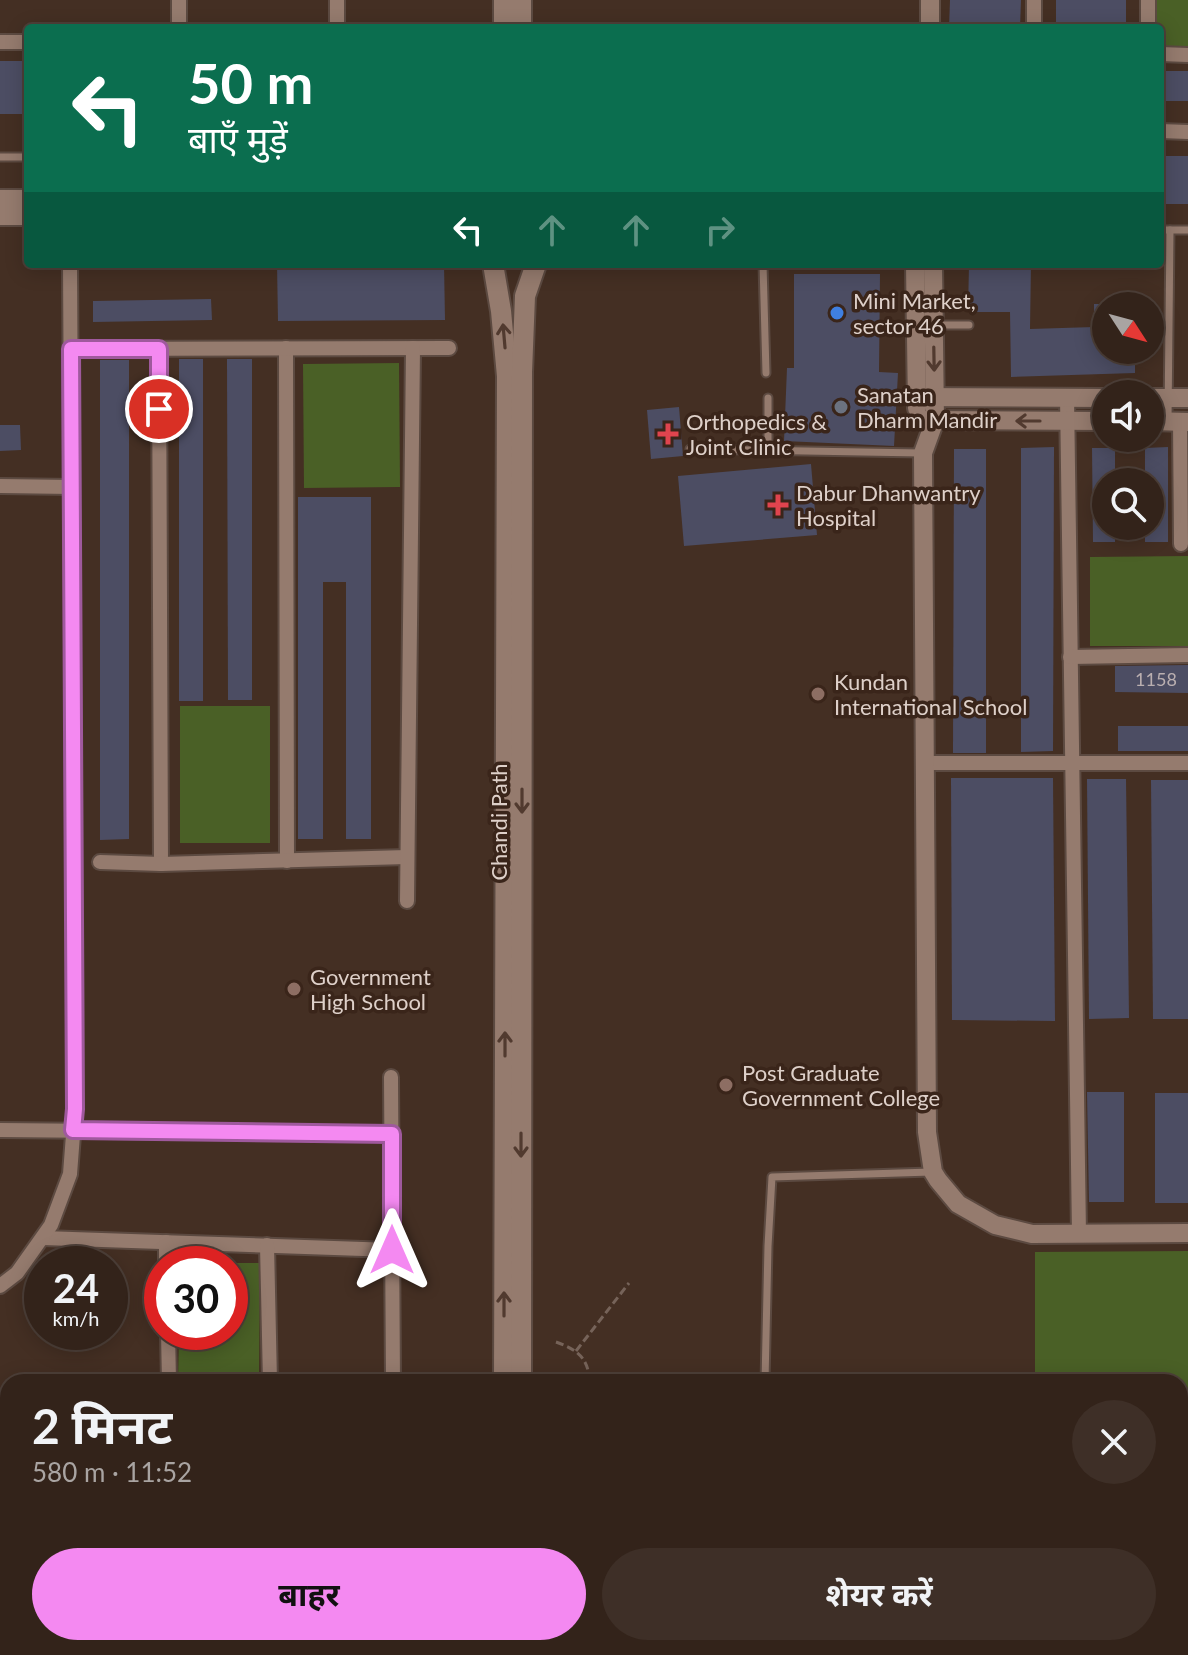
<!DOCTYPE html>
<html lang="hi">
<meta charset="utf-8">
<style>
:root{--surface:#33231a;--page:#3e2f27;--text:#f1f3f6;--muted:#a9a4a2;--line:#4e4039;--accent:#f489f1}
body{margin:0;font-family:Lato,"Noto Sans Devanagari",sans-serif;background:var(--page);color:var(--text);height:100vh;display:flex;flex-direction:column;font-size:30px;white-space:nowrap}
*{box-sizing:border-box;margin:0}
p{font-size:26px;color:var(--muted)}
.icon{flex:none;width:44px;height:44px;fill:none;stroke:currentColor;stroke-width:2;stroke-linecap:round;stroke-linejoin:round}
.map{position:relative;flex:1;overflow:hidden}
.side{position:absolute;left:0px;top:1374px;width:1188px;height:282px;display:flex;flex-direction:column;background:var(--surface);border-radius:24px 24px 0 0;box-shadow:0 4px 20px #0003,0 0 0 2px var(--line)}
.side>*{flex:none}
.guide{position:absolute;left:24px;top:24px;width:1140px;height:244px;border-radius:8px;box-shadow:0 4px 20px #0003,0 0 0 2px var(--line);background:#0b6e4f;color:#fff;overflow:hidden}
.needle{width:52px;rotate:126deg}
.fabs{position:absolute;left:1092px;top:292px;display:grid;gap:16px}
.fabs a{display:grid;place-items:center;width:72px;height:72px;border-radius:50%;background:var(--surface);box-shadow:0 4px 20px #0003,0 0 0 2px var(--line);font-size:40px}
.speed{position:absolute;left:24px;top:1246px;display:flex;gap:16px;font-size:40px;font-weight:700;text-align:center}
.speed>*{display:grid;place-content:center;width:104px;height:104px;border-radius:50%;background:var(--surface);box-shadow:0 4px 20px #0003,0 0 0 2px var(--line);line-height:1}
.speed small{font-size:20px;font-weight:400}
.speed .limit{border:12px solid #d22;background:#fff;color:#111}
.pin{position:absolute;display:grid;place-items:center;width:68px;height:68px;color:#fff;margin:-34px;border:4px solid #fff;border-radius:50%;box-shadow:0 2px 8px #0007}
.me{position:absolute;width:88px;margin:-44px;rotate:0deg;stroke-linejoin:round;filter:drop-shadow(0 0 6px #0008)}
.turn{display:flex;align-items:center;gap:28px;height:168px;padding:0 32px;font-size:36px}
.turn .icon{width:104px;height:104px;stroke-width:2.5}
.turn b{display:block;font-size:56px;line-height:68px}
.lanes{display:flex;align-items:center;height:76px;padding:0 32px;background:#0003;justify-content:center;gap:40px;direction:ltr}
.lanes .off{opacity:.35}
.round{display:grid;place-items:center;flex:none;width:84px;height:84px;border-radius:42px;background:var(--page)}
.headline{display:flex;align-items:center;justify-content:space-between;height:136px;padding:0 32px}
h1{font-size:48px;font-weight:700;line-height:60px}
.primary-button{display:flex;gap:16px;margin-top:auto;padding:16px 32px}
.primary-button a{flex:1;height:92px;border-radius:48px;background:var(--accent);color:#111;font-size:32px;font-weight:700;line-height:92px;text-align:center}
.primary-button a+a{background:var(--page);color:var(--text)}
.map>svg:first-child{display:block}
</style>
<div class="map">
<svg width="1188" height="1655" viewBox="0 0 1188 1655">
<rect width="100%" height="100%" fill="#442f23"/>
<g fill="#4a6026">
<path d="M 1155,0 L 1188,0 L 1188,48 L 1160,48 L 1160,28 L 1155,28 Z"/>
<path d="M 399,363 L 400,487 L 304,488 L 303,364 Z"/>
<path d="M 1188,556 L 1188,646 L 1090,646 L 1090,557 Z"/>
<rect x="180" y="706" width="90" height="137"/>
<path d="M 1188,1251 L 1188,1655 L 1035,1655 L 1035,1648 L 1180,1648 L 1180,1382 L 1035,1382 L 1035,1252 Z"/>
<path d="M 179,1263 L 260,1263 L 259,1382 L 178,1382 L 179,1332 L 230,1332 L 230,1264 Z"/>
</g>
<g fill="#4c4d63">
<path d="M 950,0 L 1021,0 L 1020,28 L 949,28 Z"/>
<rect x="1056" y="0" width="70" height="28"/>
<rect x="0" y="61" width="28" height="53"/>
<rect x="1160" y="71" width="28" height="30"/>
<rect x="1160" y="156" width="28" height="48"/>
<path d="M 277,264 L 444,264 L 445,320 L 278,321 Z"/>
<path d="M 969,264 L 1031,264 L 1030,329 L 1094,327 L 1094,304 L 1106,304 L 1106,350 L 1135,350 L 1135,373 L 1011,377 L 1010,312 L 968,312 Z"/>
<path d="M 794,274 L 880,274 L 879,372 L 898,373 L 894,446 L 784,441 L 787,368 L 794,368 Z"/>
<path d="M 211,299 L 212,320 L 93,322 L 93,301 Z"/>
<rect x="179" y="359" width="24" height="342"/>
<path d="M 227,359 L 252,359 L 252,700 L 228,700 Z"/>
<path d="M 100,360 L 129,360 L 129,839 L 100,840 Z"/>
<path d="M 679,407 L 683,456 L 651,459 L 647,410 Z"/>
<path d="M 0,425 L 20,425 L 21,450 L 0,451 Z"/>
<path d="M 1054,447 L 1053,751 L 1021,752 L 1021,448 Z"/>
<path d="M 1168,447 L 1168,542 L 1145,542 L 1145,526 L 1150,526 L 1150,482 L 1145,482 L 1145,448 Z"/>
<path d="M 1092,448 L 1115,448 L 1115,482 L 1106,482 L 1106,526 L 1115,526 L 1115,542 L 1093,542 Z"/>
<path d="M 954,449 L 986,449 L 986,753 L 953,753 Z"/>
<path d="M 811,464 L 817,535 L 684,546 L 678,476 Z"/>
<path d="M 298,497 L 371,497 L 371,839 L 346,839 L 346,582 L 323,582 L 323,839 L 298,839 Z"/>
<path d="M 1188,665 L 1188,693 L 1115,692 L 1115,666 Z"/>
<rect x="1118" y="726" width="70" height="25"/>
<path d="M 951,778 L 1053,778 L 1055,1021 L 952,1020 Z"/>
<path d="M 1087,779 L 1126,779 L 1129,1018 L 1089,1019 Z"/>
<path d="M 1151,780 L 1188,780 L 1188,1019 L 1153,1019 Z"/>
<path d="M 1087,1092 L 1124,1092 L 1124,1202 L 1089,1202 Z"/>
<rect x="1155" y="1093" width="33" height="110"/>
</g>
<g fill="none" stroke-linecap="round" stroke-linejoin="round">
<defs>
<g id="service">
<path d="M 0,157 L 28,157"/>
<path d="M 1160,230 L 1188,230"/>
<path d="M 763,264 L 766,373"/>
<path d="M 936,325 L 969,325"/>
<path d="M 768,398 L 768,450"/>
<path d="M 1168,419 L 1170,230"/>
<path d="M 690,449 L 921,453"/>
<path d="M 765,1382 L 768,1246 L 772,1177 L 931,1172"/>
</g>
<g id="minor">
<path d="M 179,0 L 179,28"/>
<path d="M 337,28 L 337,0"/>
<path d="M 1034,28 L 1034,0"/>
<path d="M 1148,28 L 1148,0"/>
<path d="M 0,42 L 28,42"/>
<path d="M 1160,54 L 1188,55"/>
<path d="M 1160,131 L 1188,132"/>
<path d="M 286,348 L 287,861"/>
<path d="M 71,349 L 449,348"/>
<path d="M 159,349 L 161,864"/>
<path d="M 1067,397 L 1079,1234"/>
<path d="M 1180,422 L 1181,544"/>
<path d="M 0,486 L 72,487"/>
<path d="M 1070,657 L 1188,655"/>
<path d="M 925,763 L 1188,763"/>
<path d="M 100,862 L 161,864 L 407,857"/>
<path d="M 407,901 L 413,348"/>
<path d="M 391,1077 L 393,1382"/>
<path d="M 0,1130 L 392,1134"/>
<path d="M 43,1238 L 392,1250"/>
<path d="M 166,1242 L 166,1264"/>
<path d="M 267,1245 L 270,1382"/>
<path d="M 0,1286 L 17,1273 L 51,1225 L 70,1174 L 75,1109 L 70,264"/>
<path d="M 168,1332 L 169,1382"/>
<path d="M 0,1408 L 8,1408"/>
<path d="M 174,1648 L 174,1655"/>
<path d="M 395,1652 L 442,1648"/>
<path d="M 274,1654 L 395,1652 L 395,1648"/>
<path d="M 40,1655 L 40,1648"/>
</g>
<g id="tertiary">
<path d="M 930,0 L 930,28"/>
<path d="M 0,199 L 28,199"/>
<path d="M 0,216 L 28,216"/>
<path d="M 915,264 L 917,408"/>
<path d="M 933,264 L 935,420 L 923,453 L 927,1132 L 933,1172 L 938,1180 L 958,1204 L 995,1225 L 1032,1234 L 1188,1233"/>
<path d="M 917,397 L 1106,398"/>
<path d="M 1150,398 L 1188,398"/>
<path d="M 917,420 L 1106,421"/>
<path d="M 1150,421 L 1188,422"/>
</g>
<g id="secondary">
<path d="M 504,0 L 504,28"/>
<path d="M 521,28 L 521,0"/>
<path d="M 493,264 L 501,311 L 507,376 L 504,1382"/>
<path d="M 521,1382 L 522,372 L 525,296 L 536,264"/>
<path d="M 521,1648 L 521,1655"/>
<path d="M 501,1655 L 501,1648"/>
</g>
</defs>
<use href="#service" stroke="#5c4a41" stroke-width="11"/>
<use href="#minor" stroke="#5c4a41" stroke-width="18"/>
<use href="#tertiary" stroke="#5c4a41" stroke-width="22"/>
<use href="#secondary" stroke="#5c4a41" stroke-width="24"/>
<g stroke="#766359" stroke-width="3" stroke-dasharray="8 4" stroke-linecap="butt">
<path d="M 556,1342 C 578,1350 588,1358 590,1382"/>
<path d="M 576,1351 L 629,1283"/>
</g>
<use href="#service" stroke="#957b6e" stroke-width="7"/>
<use href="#minor" stroke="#957b6e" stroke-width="14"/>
<use href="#tertiary" stroke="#957b6e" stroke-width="18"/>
<use href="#secondary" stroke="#957b6e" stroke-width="20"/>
</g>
<defs><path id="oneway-shaft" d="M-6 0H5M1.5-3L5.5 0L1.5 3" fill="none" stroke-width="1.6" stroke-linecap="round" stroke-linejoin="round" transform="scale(2)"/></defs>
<g stroke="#513a2f">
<use href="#oneway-shaft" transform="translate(504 336) rotate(-95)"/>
<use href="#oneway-shaft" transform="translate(934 359) rotate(89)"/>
<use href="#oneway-shaft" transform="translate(1028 421) rotate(-180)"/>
<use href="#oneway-shaft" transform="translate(522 801) rotate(90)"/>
<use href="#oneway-shaft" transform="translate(505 1044) rotate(-90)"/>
<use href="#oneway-shaft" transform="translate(521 1145) rotate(90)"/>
<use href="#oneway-shaft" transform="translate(504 1304) rotate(-90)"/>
</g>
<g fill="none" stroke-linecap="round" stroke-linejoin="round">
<defs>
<path id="route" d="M 159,409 L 159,349 L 71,349 L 75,1109 L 73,1130 L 392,1134 L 392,1250"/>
</defs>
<use href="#route" stroke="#9f599d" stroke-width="20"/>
<use href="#route" stroke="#f489f1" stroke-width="14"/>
</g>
<circle fill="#3f7fe0" stroke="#3a251a" stroke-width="3" cx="837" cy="313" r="8"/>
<circle fill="#6b7280" stroke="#3a251a" stroke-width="3" cx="841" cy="407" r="8"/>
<g fill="#e0444e" stroke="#3a251a" stroke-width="3">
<path d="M664 422h8v8h8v8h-8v8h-8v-8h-8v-8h8z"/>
<path d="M774 493h8v8h8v8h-8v8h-8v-8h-8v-8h8z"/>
</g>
<g fill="#8d6e63" stroke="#3a251a" stroke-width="3">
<circle cx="818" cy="694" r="8"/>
<circle cx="294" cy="989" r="8"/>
<circle cx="726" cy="1085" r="8"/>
</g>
<g text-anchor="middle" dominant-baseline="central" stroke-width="7" stroke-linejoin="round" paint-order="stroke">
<g font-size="18" fill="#baafb0">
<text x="1156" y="679">1158</text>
</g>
<g font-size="22" fill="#ded0c9" stroke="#3a251a" text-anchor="start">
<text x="853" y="300">Mini Market,<tspan x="853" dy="25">sector 46</tspan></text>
<text x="857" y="394">Sanatan<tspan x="857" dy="25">Dharm Mandir</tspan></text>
<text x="686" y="421">Orthopedics &amp;<tspan x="686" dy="25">Joint Clinic</tspan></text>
<text x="796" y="492">Dabur Dhanwantry<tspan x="796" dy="25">Hospital</tspan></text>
<text x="834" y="681">Kundan<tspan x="834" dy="25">International School</tspan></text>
<text x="310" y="976">Government<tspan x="310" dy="25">High School</tspan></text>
<text x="742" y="1072">Post Graduate<tspan x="742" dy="25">Government College</tspan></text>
</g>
<g font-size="22" fill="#ded0c9" stroke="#3a251a">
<text transform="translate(498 822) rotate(-90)">Chandi Path</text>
</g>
</g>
</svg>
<div class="fabs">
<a><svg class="needle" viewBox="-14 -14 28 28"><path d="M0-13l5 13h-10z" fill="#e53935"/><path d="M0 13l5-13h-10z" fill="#a9a4a2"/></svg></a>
<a><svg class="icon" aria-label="sound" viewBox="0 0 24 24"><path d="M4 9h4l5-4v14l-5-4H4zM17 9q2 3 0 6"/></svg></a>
<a><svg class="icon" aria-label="search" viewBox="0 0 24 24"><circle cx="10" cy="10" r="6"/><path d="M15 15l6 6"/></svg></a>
</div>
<div class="speed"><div>24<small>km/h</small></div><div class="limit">30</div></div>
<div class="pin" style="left:159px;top:409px;background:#d93025"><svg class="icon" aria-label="arrive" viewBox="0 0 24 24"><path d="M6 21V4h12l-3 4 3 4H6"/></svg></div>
<svg class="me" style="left:392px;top:1250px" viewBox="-20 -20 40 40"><path d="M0-17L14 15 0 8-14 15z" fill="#f489f1" stroke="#fff" stroke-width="4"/></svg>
<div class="guide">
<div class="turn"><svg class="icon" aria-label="left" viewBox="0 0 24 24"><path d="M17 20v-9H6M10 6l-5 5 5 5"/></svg><div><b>50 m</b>बाएँ मुड़ें</div></div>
<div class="lanes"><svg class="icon" aria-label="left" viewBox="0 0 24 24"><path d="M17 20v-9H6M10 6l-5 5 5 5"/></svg><svg class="icon off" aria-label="ahead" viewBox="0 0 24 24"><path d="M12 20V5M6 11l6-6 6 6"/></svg><svg class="icon off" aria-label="ahead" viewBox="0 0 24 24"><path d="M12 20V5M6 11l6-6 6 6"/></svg><svg class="icon off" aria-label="right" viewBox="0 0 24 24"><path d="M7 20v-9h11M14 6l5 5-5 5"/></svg></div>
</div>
<section class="side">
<div class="headline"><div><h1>2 मिनट</h1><p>580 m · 11:52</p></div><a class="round"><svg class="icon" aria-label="close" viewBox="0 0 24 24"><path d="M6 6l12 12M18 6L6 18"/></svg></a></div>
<div class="primary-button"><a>बाहर</a><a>शेयर करें</a></div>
</section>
</div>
